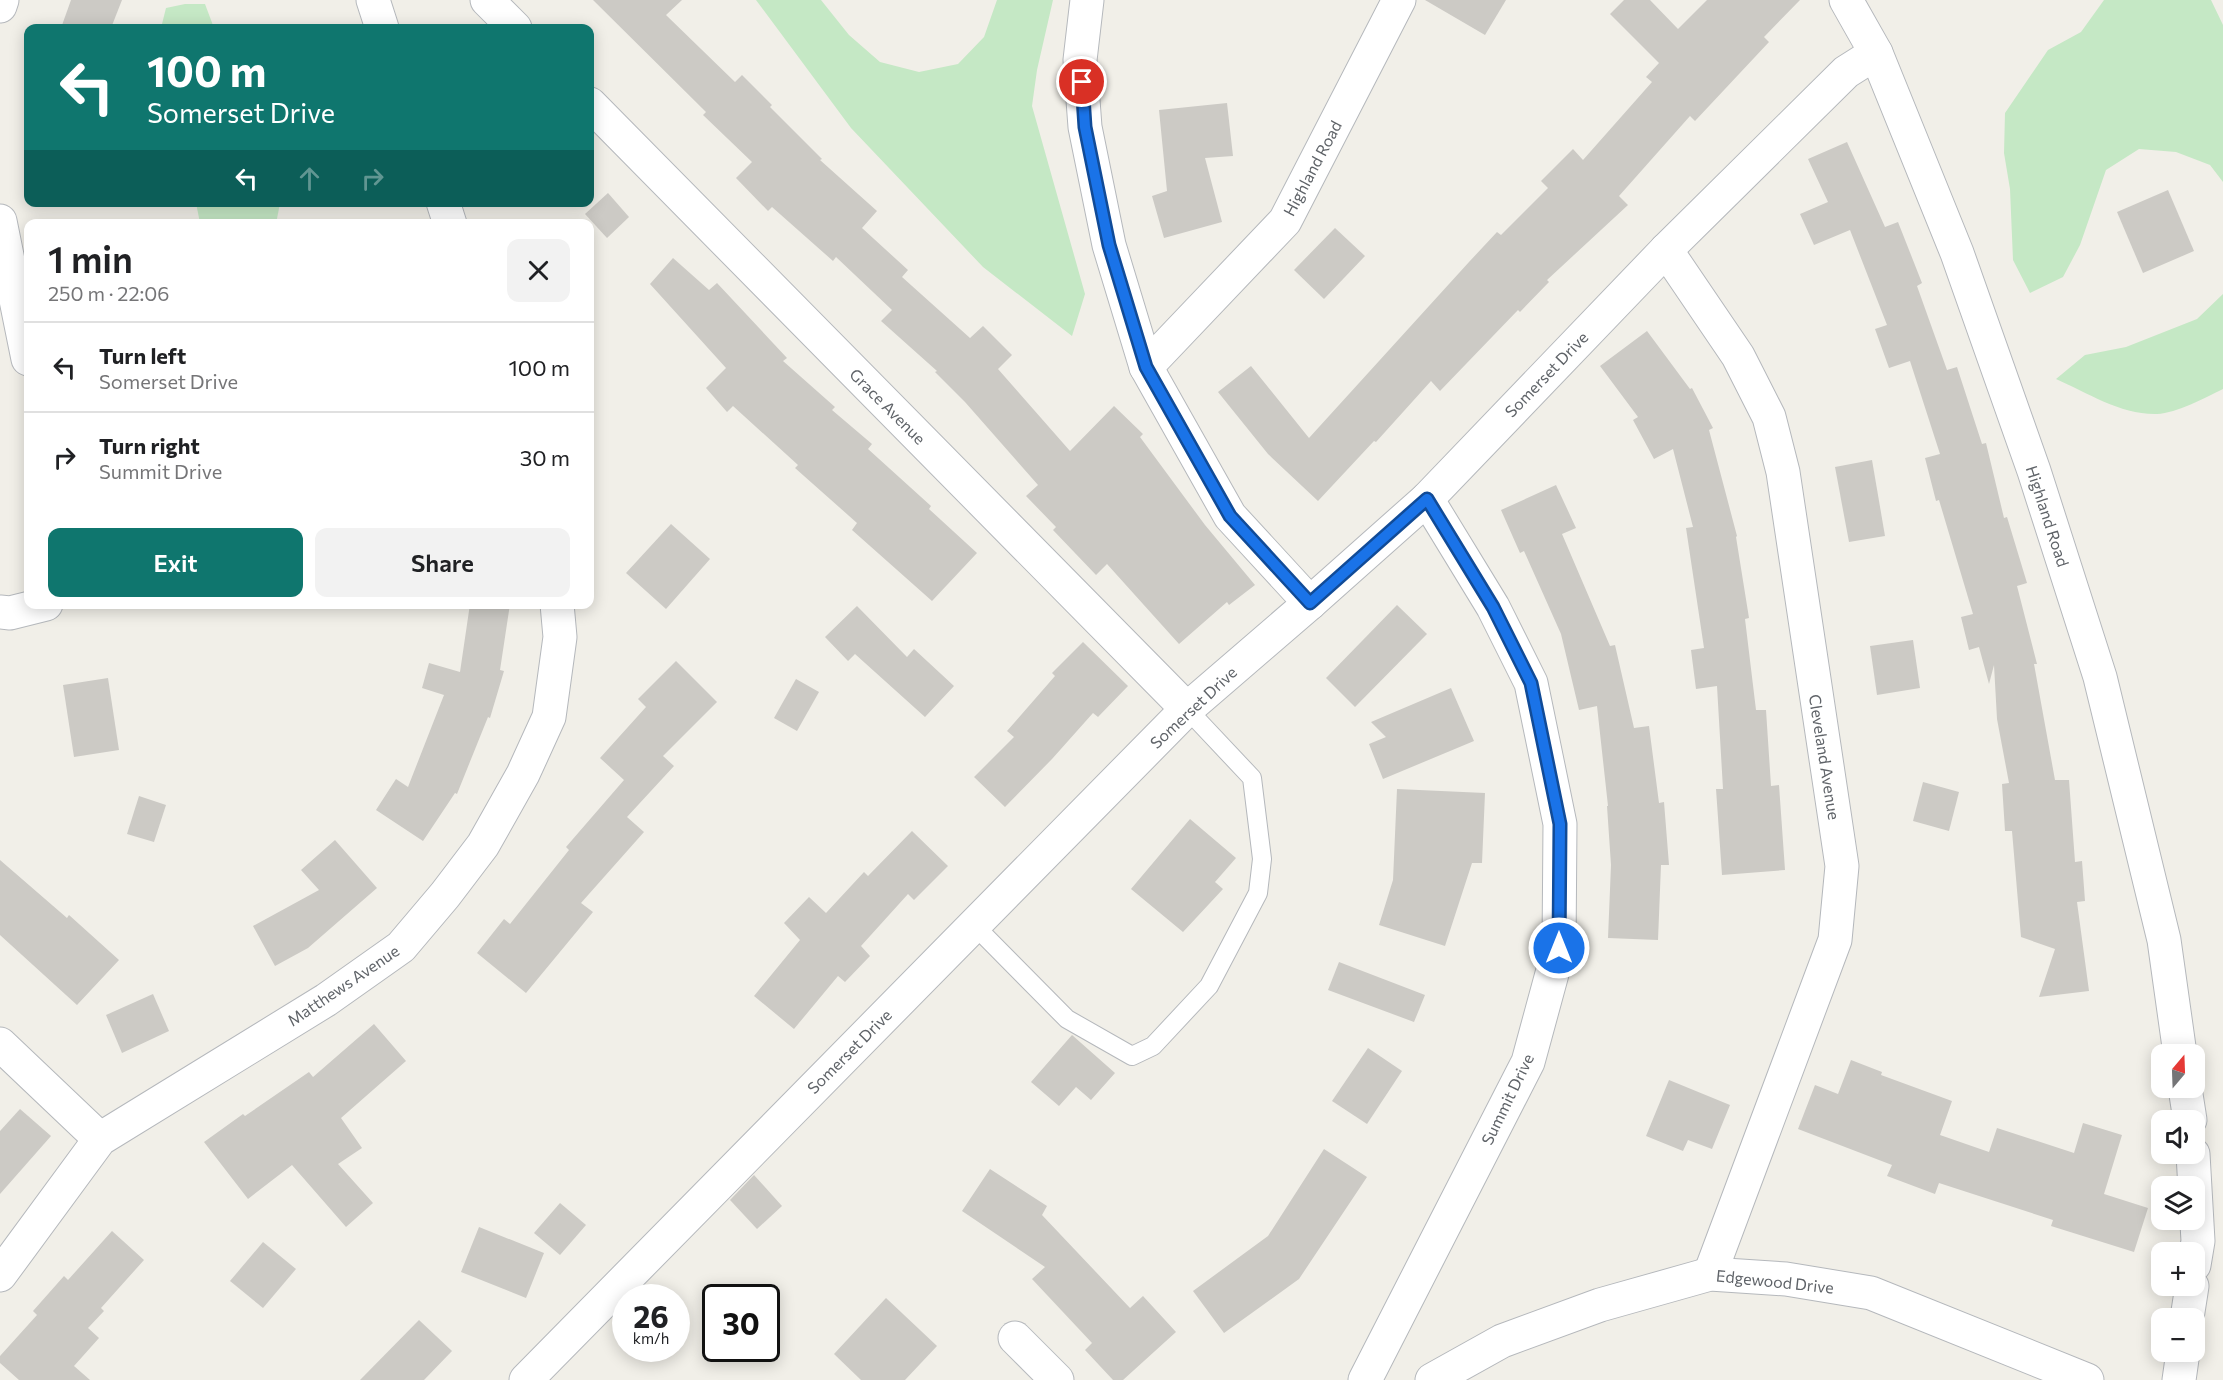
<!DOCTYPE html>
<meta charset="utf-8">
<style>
:root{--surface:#fff;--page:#f2f2f2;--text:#202124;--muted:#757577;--line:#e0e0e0;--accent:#0f766e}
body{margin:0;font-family:Commissioner,sans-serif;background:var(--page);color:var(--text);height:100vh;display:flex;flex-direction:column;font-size:22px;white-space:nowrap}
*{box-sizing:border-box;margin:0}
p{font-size:20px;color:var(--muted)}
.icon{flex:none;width:33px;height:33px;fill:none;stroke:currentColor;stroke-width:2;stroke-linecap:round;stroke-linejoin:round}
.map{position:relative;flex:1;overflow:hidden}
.side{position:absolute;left:24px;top:219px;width:570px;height:390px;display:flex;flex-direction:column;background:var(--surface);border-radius:12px;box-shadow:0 3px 15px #0003}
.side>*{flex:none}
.banner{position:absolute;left:24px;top:24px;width:570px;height:183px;border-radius:12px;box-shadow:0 3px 15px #0003;background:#0f766e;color:#fff;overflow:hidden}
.needle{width:39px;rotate:19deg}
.fabs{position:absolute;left:2151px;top:1044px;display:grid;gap:12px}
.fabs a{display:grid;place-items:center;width:54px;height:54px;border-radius:12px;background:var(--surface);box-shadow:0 3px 15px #0003;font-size:30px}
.speed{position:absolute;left:612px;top:1284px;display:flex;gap:12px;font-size:30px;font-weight:700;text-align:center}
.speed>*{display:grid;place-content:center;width:78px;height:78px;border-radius:50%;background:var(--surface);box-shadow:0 3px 15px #0003;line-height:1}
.speed small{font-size:15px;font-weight:400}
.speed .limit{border:3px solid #111;border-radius:9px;background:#fff;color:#111}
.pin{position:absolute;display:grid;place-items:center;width:51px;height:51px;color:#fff;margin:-26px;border:3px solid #fff;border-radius:50%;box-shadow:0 2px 6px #0007}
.me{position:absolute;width:66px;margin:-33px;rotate:0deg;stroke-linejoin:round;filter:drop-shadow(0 0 4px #0008)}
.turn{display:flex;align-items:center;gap:21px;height:126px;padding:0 24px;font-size:27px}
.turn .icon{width:78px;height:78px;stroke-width:2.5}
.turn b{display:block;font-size:42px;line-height:51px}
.lanes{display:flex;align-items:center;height:57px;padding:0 24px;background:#0003;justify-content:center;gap:30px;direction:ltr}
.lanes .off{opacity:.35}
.round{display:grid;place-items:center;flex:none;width:63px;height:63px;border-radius:12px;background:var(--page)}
.overview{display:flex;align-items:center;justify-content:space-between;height:102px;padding:0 24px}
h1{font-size:36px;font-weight:600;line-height:45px}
.cta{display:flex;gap:12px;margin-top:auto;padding:12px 24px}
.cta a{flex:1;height:69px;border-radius:12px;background:var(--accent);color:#fff;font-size:24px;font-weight:600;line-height:69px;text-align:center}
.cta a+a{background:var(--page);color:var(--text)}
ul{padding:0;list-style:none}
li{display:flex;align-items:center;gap:18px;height:90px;padding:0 24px;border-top:2px solid var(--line)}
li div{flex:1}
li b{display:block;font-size:22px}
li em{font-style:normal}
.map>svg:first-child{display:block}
</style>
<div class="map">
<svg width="2223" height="1380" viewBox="0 0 2223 1380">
<rect width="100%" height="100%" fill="#f1efe8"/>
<g fill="#c5e8c5">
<path d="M 756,0 L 821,0 L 849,35 L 880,62 L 919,72 L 958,64 L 984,37 L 997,0 L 1053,0 L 1037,70 L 1032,106 L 1085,294 L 1072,336 L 983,267 L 851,128 Z"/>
<path d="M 2104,0 L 2211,0 L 2223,25 L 2223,182 L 2210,165 L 2176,152 L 2139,149 L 2106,170 L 2080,245 L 2063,277 L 2030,293 L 2013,260 L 2010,189 L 2004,153 L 2005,113 L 2048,50 L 2081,32 Z"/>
<path d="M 185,4 L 205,4 L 214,28 L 161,28 L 166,8 Z"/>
<path d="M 196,203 L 196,202 L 280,203 L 276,224 L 200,223 Z"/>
<path d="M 2223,294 L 2223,389 C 2205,398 2177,413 2157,414 C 2121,415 2088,393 2056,379 L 2085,355 L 2126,347 L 2197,319 Z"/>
</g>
<g fill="#cccac5">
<path d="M 71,0 L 122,0 L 111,28 L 61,28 Z"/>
<path d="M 593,0 L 682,0 L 666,15 L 735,82 L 742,75 L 772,105 L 770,107 L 822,159 L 820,160 L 877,211 L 862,228 L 908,270 L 902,277 L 970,338 L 983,326 L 1012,355 L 998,369 L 1070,451 L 1114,406 L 1143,434 L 1140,437 L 1205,525 L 1255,585 L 1229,605 L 1227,602 L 1179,644 L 1107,564 L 1096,575 L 1053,530 L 1056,527 L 1026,496 L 1038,485 L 965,402 L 935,372 L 937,371 L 881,321 L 892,310 L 836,257 L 833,261 L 772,207 L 768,211 L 736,178 L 752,162 L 703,115 L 706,112 Z"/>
<path d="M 1425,0 L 1506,0 L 1485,35 Z"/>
<path d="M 1624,0 L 1650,0 L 1678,29 L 1707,0 L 1800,0 L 1764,37 L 1769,42 L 1695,121 L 1690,116 L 1619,196 L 1628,205 L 1547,280 L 1549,282 L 1520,312 L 1518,310 L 1440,391 L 1431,381 L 1376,442 L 1374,441 L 1318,501 L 1268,454 L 1218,392 L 1251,366 L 1309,438 L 1469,262 L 1497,232 L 1501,235 L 1548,188 L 1541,181 L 1573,149 L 1583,160 L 1652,82 L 1646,77 L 1659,63 L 1610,14 Z"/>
<path d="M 1227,103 L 1233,156 L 1205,158 L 1222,222 L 1164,238 L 1152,196 L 1167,191 L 1159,110 Z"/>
<path d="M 1847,142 L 1885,227 L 1898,222 L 1922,283 L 1917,286 L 1947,370 L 1957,367 L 1982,444 L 1986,443 L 2004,518 L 2007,517 L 2027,583 L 2017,586 L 2037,664 L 2034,664 L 2055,780 L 2069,780 L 2075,862 L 2082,861 L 2085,901 L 2077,902 L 2089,991 L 2039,997 L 2055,949 L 2021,937 L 2012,831 L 2005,831 L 2002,784 L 2009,783 L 1997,719 L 1994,665 L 1989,684 L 1979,647 L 1969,650 L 1961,617 L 1973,614 L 1939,500 L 1936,501 L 1925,458 L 1940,454 L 1910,361 L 1889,368 L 1875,329 L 1887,325 L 1850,230 L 1814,245 L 1800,214 L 1828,202 L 1808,159 Z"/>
<path d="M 2168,190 L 2194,251 L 2143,273 L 2117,212 Z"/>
<path d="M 608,193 L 629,217 L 607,238 L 585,214 Z"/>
<path d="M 1335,228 L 1365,256 L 1324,299 L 1294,270 Z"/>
<path d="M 673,258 L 709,290 L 717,283 L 787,358 L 783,361 L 835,407 L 832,410 L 872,444 L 868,449 L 931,506 L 929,509 L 977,553 L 932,601 L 852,530 L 857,523 L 795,468 L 798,465 L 733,406 L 727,412 L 706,388 L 726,368 L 650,284 Z"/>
<path d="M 1647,331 L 1690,389 L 1692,388 L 1713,428 L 1709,430 L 1737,536 L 1736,537 L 1749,618 L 1745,619 L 1756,710 L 1766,710 L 1771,786 L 1779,785 L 1785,870 L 1722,875 L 1716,789 L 1723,789 L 1717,686 L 1696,689 L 1691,650 L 1704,648 L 1686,528 L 1693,527 L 1673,449 L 1654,459 L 1633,420 L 1638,417 L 1600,366 Z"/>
<path d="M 1872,460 L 1885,536 L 1849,542 L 1835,467 Z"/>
<path d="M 1556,485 L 1576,528 L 1562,534 L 1610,646 L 1615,645 L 1634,728 L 1649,726 L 1659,803 L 1664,802 L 1669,865 L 1661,865 L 1658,940 L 1608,938 L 1611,865 L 1607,806 L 1608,806 L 1597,706 L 1579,710 L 1561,634 L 1524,551 L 1520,553 L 1501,510 Z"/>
<path d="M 671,524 L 710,559 L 666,609 L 626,573 Z"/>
<path d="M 470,604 L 510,604 L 500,670 L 504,671 L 490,718 L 488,717 L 457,794 L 455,793 L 423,841 L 376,810 L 396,779 L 408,787 L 444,695 L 422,688 L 429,663 L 460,672 Z"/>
<path d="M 1397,605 L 1427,634 L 1355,707 L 1326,678 Z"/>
<path d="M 857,606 L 907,657 L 914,649 L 954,686 L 925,717 L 855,654 L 848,661 L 825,637 Z"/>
<path d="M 1913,640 L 1920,688 L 1877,695 L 1870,646 Z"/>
<path d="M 1083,642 L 1128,686 L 1098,717 L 1093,713 L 1052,759 L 1005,807 L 974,777 L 1014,737 L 1007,731 L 1055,676 L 1052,673 Z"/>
<path d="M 676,661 L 717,702 L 663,756 L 674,766 L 627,817 L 644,832 L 581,903 L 593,912 L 526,993 L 477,953 L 504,919 L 510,924 L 569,850 L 566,847 L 624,780 L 600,758 L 646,707 L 638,699 Z"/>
<path d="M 108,678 L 119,750 L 74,757 L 63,685 Z"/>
<path d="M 796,679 L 819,692 L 797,731 L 774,718 Z"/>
<path d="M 1451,688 L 1474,741 L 1383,779 L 1369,744 L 1386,737 L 1371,722 Z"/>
<path d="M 1923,782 L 1959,792 L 1949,831 L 1913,821 Z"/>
<path d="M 1397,789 L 1485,793 L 1482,863 L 1472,863 L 1445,946 L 1379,925 L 1393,880 Z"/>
<path d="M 139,796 L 166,805 L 154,842 L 127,834 Z"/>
<path d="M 1190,819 L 1236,858 L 1215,882 L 1223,889 L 1183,932 L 1131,889 Z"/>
<path d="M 912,831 L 948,866 L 914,900 L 908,894 L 861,946 L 870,956 L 845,982 L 838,976 L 794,1029 L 754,996 L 800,940 L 784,923 L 809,897 L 826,913 L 864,872 L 868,876 Z"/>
<path d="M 335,840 L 377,888 L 308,948 L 275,966 L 253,926 L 319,890 L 301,870 Z"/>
<path d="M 0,860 L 67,918 L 69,915 L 119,960 L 77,1005 L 0,935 Z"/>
<path d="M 1339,962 L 1425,995 L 1414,1022 L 1328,990 Z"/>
<path d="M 153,994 L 169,1031 L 122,1053 L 106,1015 Z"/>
<path d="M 374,1024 L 406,1061 L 341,1118 L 362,1148 L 338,1164 L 373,1203 L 346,1227 L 292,1165 L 248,1199 L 204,1142 L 243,1114 L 245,1116 L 309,1072 L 313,1077 Z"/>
<path d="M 1072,1035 L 1115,1073 L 1091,1100 L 1076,1087 L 1059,1106 L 1031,1082 Z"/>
<path d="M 1368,1048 L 1402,1071 L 1367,1124 L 1332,1101 Z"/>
<path d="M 1851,1060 L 1882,1072 L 1881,1075 L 1952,1101 L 1940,1135 L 1989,1152 L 1997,1128 L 2074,1153 L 2083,1123 L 2122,1135 L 2104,1194 L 2148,1208 L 2134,1252 L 2051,1226 L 2053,1220 L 1939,1183 L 1935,1194 L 1887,1176 L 1892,1165 L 1798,1129 L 1815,1085 L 1838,1094 Z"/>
<path d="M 1669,1080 L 1730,1105 L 1712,1149 L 1688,1140 L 1683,1151 L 1646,1136 Z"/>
<path d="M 20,1109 L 51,1136 L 0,1194 L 0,1131 Z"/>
<path d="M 1324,1149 L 1367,1177 L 1299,1279 L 1224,1333 L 1193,1291 L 1268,1236 Z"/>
<path d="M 990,1169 L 1047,1206 L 1042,1215 L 1130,1308 L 1143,1296 L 1176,1332 L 1123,1380 L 1113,1380 L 1085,1350 L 1092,1343 L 1032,1279 L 1045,1267 L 962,1211 Z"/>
<path d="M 754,1175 L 782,1206 L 757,1229 L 730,1200 Z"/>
<path d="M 560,1203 L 586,1225 L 560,1255 L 534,1233 Z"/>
<path d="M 479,1227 L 544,1253 L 526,1298 L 461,1272 Z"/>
<path d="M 112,1231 L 144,1260 L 101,1308 L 104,1311 L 88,1328 L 99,1338 L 74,1366 L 90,1380 L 19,1380 L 0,1363 L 0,1356 L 37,1315 L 33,1311 L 64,1276 L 68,1280 Z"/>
<path d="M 263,1242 L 296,1269 L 263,1308 L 230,1281 Z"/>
<path d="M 886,1298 L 937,1346 L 905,1380 L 861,1380 L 834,1354 Z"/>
<path d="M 419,1320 L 452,1351 L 424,1380 L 360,1380 Z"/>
</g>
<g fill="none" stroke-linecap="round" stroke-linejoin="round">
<defs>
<path id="lane" d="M 974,925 L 1067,1019 L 1132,1056 L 1153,1046 L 1209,986 L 1258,893 L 1262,859 L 1252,778 L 1187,709"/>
<g id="street">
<path d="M 373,0 L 382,28"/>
<path d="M 487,0 L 515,28"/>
<path d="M 1087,0 L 1080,60 L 1085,127 L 1109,245 L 1146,367 L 1230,516 L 1310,603"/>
<path d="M 1846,0 L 1876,53 L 1957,253 L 2034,471 L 2100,677 L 2164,940 L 2180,1054"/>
<path d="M 0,6 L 2,0"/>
<path d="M 590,104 L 1187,709"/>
<path d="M 443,202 L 450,224"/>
<path d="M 0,221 L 28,359"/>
<path d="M 1666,250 L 1738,356 L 1769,417 L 1783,472 L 1842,866 L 1835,940 L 1710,1274"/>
<path d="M 1146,367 L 1285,221 L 1399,0"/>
<path d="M 0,612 L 10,613 L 46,604"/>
<path d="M 0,1044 L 100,1139"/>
<path d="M 2185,1088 L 2190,1120"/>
<path d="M 2193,1154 L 2198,1241 L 2194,1265"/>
<path d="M 0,1275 L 100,1139 L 326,1000 L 401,947 L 445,895 L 483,845 L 523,774 L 549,717 L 560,637 L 557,604"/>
<path d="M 2187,1318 L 2192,1286"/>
<path d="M 1015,1338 L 1057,1380"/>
<path d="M 526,1380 L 1187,709 L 1310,603 L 1427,499 L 1666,250 L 1846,72 L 1876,53"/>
<path d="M 1365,1380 L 1528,1062 L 1559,948 L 1560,824 L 1531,683 L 1493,607 L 1427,499"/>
<path d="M 1432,1380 L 1502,1341 L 1600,1305 L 1710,1274 L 1786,1279 L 1871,1293 L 2087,1380"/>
<path d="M 2179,1380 L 2183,1352"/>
</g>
</defs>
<use href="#lane" stroke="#b5b8bc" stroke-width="20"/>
<use href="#street" stroke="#b5b8bc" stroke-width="35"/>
<use href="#lane" stroke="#fff" stroke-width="18"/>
<use href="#street" stroke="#fff" stroke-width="33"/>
</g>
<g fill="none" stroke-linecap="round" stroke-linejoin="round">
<defs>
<path id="route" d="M 1082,82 L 1085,127 L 1109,245 L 1146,367 L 1230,516 L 1310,603 L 1427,499 L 1493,607 L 1531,683 L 1560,824 L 1559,948"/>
</defs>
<use href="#route" stroke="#114b97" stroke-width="15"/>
<use href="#route" stroke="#1a73e8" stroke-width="10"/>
</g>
<g text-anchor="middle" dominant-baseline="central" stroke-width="6" stroke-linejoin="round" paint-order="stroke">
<g font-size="16" fill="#5f6368" stroke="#fff">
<text transform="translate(1312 168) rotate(-62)">Highland Road</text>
<text transform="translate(1546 374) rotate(-46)">Somerset Drive</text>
<text transform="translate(888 406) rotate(45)">Grace Avenue</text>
<text transform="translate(2048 516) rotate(72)">Highland Road</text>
<text transform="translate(1193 707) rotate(-43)">Somerset Drive</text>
<text transform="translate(1825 757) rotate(81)">Cleveland Avenue</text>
<text transform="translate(343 985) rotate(-34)">Matthews Avenue</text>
<text transform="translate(849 1051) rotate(-45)">Somerset Drive</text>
<text transform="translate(1507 1099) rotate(-64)">Summit Drive</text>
<text transform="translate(1775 1281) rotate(6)">Edgewood Drive</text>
</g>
</g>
</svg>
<div class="fabs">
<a><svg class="needle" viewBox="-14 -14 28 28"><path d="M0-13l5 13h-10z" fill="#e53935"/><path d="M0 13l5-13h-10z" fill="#757577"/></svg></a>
<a><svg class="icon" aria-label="sound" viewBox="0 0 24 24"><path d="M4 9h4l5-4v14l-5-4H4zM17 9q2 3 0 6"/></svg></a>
<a><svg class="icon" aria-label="layers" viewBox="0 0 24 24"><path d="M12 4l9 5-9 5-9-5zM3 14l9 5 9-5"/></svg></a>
<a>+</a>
<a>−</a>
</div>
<div class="speed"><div>26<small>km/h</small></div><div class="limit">30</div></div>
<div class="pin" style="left:1082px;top:82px;background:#d93025"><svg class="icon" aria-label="arrive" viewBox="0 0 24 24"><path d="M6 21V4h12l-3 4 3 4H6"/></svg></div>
<svg class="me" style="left:1559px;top:948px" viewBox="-20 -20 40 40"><circle r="17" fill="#1a73e8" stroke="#fff" stroke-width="3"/><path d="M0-11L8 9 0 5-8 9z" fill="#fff"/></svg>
<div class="banner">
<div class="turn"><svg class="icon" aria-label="left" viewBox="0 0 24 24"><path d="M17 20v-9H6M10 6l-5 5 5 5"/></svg><div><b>100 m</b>Somerset Drive</div></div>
<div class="lanes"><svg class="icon" aria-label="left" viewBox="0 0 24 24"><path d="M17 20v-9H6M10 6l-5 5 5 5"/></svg><svg class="icon off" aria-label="ahead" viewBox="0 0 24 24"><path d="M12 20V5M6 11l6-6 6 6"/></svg><svg class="icon off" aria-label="right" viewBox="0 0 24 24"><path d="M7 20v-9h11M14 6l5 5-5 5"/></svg></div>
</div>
<section class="side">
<div class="overview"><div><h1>1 min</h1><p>250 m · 22:06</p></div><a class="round"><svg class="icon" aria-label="close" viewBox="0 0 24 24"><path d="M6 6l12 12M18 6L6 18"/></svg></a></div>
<ul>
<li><svg class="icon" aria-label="left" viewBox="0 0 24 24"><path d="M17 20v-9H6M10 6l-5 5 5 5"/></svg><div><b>Turn left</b><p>Somerset Drive</p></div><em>100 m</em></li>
<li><svg class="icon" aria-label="right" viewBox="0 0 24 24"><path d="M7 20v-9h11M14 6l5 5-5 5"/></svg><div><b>Turn right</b><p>Summit Drive</p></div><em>30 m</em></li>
</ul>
<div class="cta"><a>Exit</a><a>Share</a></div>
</section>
</div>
